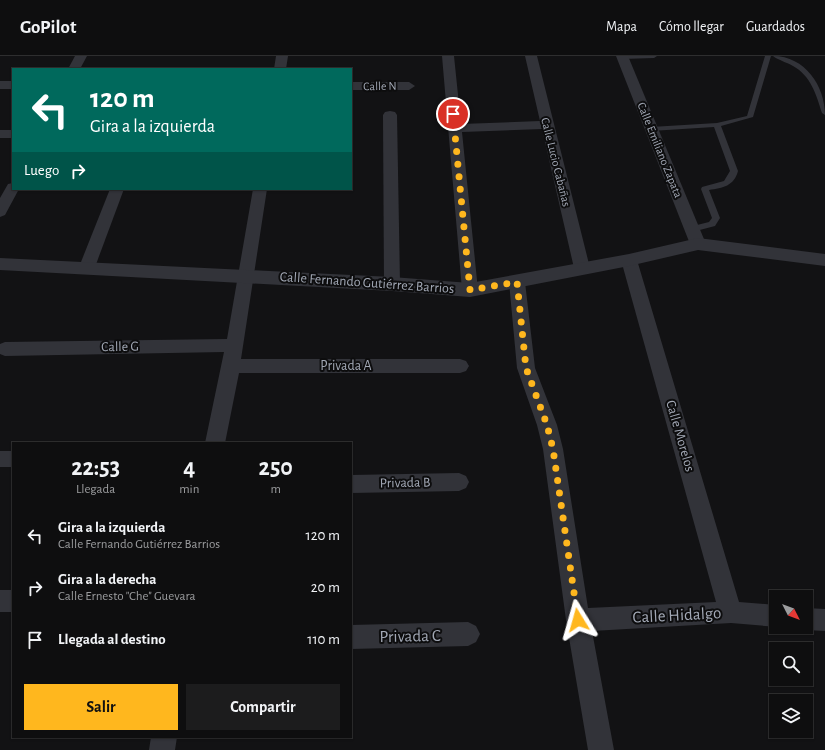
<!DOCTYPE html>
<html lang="es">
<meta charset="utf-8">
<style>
:root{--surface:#0e0e0f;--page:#1c1c1d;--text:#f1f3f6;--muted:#9b9c9e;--line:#2e2e2f;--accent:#ffb71e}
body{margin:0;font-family:"Alegreya Sans",sans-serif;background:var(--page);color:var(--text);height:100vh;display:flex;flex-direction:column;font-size:15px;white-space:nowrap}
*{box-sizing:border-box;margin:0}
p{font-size:13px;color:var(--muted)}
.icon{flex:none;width:22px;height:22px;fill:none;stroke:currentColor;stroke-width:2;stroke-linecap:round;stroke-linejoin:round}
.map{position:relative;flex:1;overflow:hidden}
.sheet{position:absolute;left:12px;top:386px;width:340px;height:296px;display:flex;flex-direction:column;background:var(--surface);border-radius:0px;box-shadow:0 1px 3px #0004,0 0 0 1px var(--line)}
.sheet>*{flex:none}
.top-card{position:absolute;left:12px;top:12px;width:340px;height:122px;border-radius:0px;box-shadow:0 1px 3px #0004,0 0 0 1px var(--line);background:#00695c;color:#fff;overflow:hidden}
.needle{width:26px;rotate:132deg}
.tools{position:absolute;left:769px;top:534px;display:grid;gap:8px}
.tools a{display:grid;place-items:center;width:44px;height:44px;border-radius:0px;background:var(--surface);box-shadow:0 1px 3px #0004,0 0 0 1px var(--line);font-size:20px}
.pin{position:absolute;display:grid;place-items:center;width:34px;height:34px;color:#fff;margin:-17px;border:2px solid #fff;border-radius:50%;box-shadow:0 1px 4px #0007}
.me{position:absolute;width:44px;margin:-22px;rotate:352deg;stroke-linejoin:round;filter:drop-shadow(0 0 3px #0008)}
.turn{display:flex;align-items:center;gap:14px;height:84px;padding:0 12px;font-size:18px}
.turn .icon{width:52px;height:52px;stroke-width:2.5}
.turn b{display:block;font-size:28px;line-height:34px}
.then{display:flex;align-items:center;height:38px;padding:0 12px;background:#0003;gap:8px;font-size:15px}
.eta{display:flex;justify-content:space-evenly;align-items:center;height:68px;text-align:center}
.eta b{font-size:24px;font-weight:700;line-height:28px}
.action{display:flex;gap:8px;margin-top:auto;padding:8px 12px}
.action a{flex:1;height:46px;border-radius:0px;background:var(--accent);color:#111;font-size:16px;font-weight:700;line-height:46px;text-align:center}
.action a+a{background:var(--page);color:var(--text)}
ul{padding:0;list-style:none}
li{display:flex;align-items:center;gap:12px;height:52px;padding:0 12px}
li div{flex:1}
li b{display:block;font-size:15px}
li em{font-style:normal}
header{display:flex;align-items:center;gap:24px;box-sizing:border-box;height:56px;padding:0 20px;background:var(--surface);border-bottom:1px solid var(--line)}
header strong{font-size:19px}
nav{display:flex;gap:22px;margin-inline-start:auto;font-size:14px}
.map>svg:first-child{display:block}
</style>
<header>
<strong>GoPilot</strong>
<nav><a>Mapa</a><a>Cómo llegar</a><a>Guardados</a></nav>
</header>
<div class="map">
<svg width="825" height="694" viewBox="0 0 825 694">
<rect width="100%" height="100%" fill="#121214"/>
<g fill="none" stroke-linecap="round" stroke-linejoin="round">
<g fill="#323339" fill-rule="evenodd">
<path d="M 620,0 L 657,0 L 654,2 L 622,3 L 620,2 Z"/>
<path d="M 765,0 L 771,0 L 753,61 L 721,70 L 738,115 C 734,130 723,132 709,134 L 720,162 L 715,170 L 692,176 L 689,175 L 689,171 L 709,166 L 712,162 L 701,133 L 702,131 L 724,125 L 730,115 L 714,71 L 651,75 L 647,73 L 651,71 L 717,67 L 747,60 Z"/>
<path d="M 773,0 C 805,0 825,30 825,59 L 822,57 C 816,38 811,20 793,10 C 786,6 778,4 773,0 Z"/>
</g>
<g fill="#323339" fill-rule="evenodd">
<path d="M 75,0 L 87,0 L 80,13 L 68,13 Z"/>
<path d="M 276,0 L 288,0 L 286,13 L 274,13 Z"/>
<path d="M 442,0 L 454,0 L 461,68 L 540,65 L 525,0 L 537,0 L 590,212 L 588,216 L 582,217 L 576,216 L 574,212 L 542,73 L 462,76 L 478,234 L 476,238 L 470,240 L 464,238 L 462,234 Z"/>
<path d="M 616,0 L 628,0 L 706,188 L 704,192 L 698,193 L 692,192 L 690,188 Z"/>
<rect x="0" y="25" width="13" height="8"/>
<path d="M 351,26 L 409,26 L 415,30 L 409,34 L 351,34 Z"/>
<path d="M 390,55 L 395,56 L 397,59 L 400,228 L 398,232 L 392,234 L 386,232 L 384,228 L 383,59 L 385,56 Z"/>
<rect x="0" y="74" width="13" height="8"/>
<path d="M 13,127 L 13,133 L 19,133 L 5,159 L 0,161 L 0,142 L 8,128 Z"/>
<path d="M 110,133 L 124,133 L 95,211 L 93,215 L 87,216 L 81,215 L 79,211 Z"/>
<path d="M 253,133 L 267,133 L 241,303 L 460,303 L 466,305 L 469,310 L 466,315 L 460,317 L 239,317 L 225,387 L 205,387 L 224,296 L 5,300 L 0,298 L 0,288 L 5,286 L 227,283 Z"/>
<path d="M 629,199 L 635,200 L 637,204 L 739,546 L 776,549 L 777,571 L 731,567 L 592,575 L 614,694 L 588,694 L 566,564 L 543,393 L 537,369 L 517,312 L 509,226 L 511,222 L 517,220 L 523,222 L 525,226 L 535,312 L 557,369 L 563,393 L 588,552 L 716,546 L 621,204 L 623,200 Z"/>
<rect x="0" y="395" width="13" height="16"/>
<path d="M 459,417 L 466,420 L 469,426 L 466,432 L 459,435 L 351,437 L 351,419 Z"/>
<rect x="0" y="534" width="13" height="22"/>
<path d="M 806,552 L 825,553 L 825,575 L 806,574 L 798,571 L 806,571 Z"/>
<path d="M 468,566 L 476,570 L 480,578 L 476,586 L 468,590 L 351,593 L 351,569 Z"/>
<path d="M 151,681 L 177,681 L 175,694 L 149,694 Z"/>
</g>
<path fill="#323339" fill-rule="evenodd" d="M 698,182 L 825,198 L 825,210 L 698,194 L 629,210 L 470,241 L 392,235 L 0,214 L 0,202 L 392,221 L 470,227 L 629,198 Z"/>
</g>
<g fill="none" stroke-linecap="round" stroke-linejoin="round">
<path stroke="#ffb71e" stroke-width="7" stroke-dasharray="0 12.6" d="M 453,58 L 470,234 L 517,226 L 526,312 L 547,369 L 553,393 L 578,564"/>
</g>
<g text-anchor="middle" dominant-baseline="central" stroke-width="4" stroke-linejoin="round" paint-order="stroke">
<g font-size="12" fill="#a2a8b5" stroke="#0d0d0e">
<text transform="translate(380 30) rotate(-1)">Calle N</text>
<text transform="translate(660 94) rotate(68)">Calle Emiliano Zapata</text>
<text transform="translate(556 106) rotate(76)">Calle Lucio Cabañas</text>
</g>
<g font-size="14" fill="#a2a8b5" stroke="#0d0d0e">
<text transform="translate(367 227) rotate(4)">Calle Fernando Gutiérrez Barrios</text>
<text transform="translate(120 291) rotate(-1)">Calle G</text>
<text x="346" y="310">Privada A</text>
<text transform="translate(680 380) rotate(74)">Calle Morelos</text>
<text transform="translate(405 427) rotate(-1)">Privada B</text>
</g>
<g font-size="17" fill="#a2a8b5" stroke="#0d0d0e">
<text transform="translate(677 559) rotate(-3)">Calle Hidalgo</text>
<text transform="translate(410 580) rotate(-1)">Privada C</text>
</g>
</g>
</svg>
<div class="tools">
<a><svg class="needle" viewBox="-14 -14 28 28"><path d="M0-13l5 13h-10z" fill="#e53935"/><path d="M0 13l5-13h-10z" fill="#9b9c9e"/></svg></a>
<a><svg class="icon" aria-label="search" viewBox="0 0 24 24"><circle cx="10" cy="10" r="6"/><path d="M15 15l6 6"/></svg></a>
<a><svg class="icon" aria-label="layers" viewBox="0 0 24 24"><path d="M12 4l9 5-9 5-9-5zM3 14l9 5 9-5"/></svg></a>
</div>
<div class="pin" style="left:453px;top:58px;background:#d93025"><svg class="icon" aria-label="arrive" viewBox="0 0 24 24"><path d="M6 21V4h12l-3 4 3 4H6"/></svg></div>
<svg class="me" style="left:578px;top:564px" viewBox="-20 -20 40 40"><path d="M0-17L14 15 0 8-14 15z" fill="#ffb71e" stroke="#fff" stroke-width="4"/></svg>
<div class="top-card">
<div class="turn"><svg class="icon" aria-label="left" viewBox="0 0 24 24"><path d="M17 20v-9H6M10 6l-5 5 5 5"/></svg><div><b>120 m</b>Gira a la izquierda</div></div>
<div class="then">Luego<svg class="icon" aria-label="right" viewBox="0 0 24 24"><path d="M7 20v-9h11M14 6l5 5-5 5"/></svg></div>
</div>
<section class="sheet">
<div class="eta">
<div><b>22:53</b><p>Llegada</p></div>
<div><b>4</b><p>min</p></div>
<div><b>250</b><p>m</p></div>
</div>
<ul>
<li><svg class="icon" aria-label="left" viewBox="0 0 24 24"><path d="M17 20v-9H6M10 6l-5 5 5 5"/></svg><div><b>Gira a la izquierda</b><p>Calle Fernando Gutiérrez Barrios</p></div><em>120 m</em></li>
<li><svg class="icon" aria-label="right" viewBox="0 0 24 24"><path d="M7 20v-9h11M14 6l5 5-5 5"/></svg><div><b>Gira a la derecha</b><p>Calle Ernesto &quot;Che&quot; Guevara</p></div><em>20 m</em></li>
<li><svg class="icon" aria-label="arrive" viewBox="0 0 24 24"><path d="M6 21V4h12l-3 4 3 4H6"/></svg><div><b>Llegada al destino</b></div><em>110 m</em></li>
</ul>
<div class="action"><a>Salir</a><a>Compartir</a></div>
</section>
</div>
